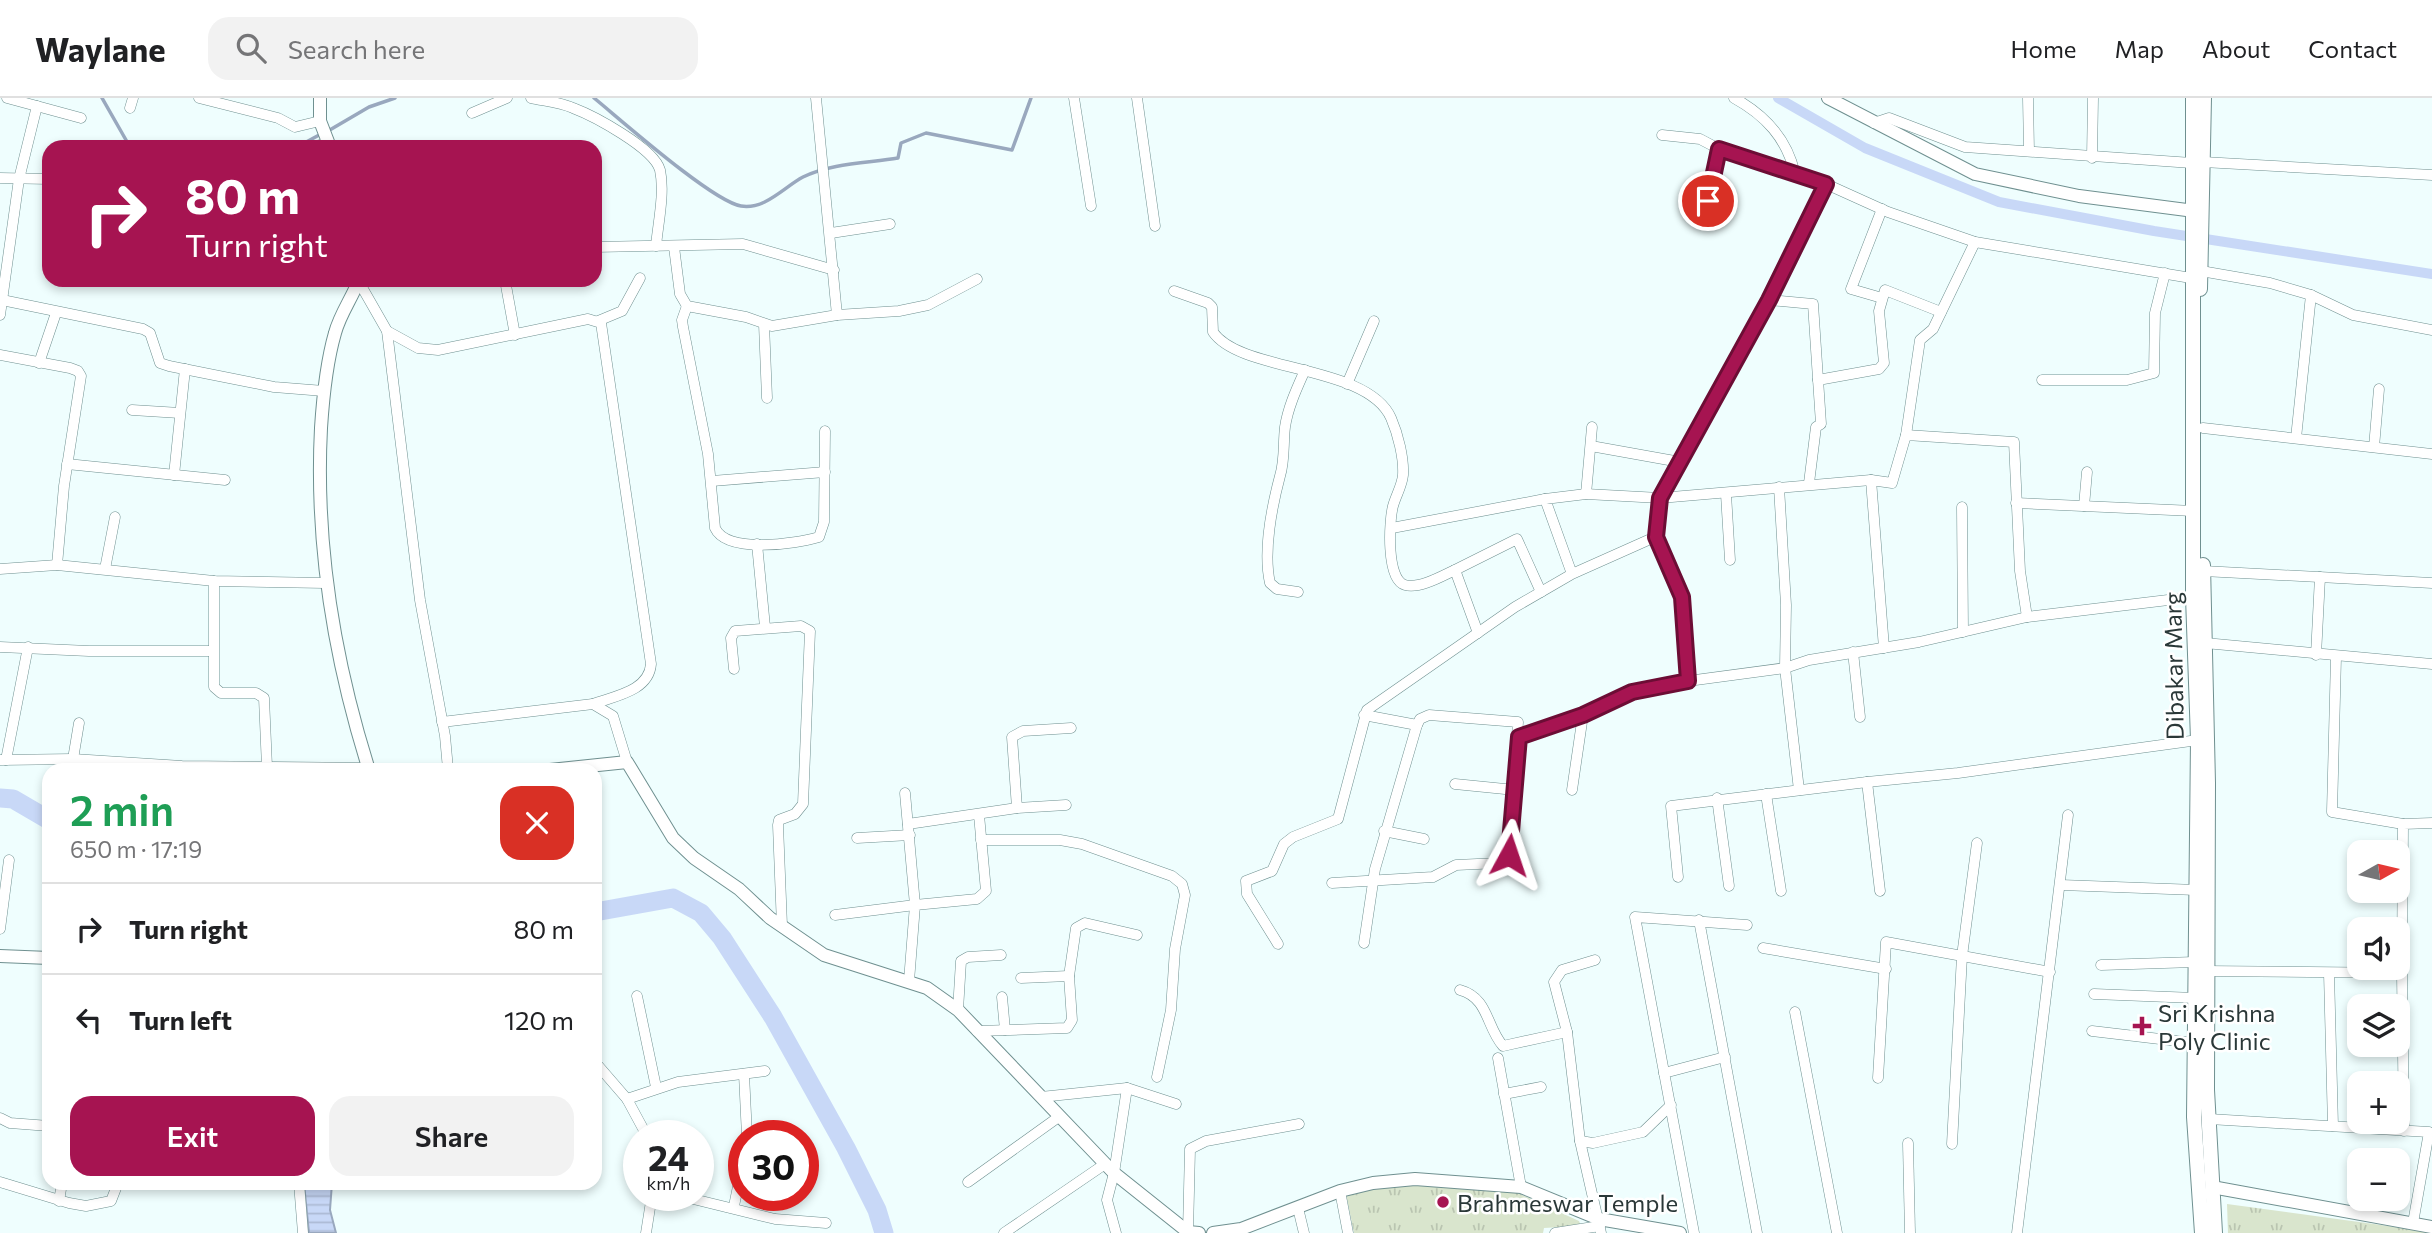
<!DOCTYPE html>
<meta charset="utf-8">
<style>
:root{--surface:#fff;--page:#f2f2f2;--text:#202124;--muted:#757577;--line:#e0e0e0;--accent:#a61451}
body{margin:0;font-family:Commissioner,sans-serif;background:var(--page);color:var(--text);height:100vh;display:flex;flex-direction:column;font-size:26px;white-space:nowrap}
*{box-sizing:border-box;margin:0}
p{font-size:23px;color:var(--muted)}
.icon{flex:none;width:38px;height:38px;fill:none;stroke:currentColor;stroke-width:2;stroke-linecap:round;stroke-linejoin:round}
.map{position:relative;flex:1;overflow:hidden}
.details{position:absolute;left:42px;top:665px;width:560px;height:427px;display:flex;flex-direction:column;background:var(--surface);border-radius:21px;box-shadow:0 4px 10px #0003}
.details>*{flex:none}
.guide{position:absolute;left:42px;top:42px;width:560px;height:147px;border-radius:21px;box-shadow:0 4px 10px #0003;background:#a61451;color:#fff;overflow:hidden}
.needle{width:46px;rotate:82deg}
.fabs{position:absolute;left:2347px;top:742px;display:grid;gap:14px}
.fabs a{display:grid;place-items:center;width:63px;height:63px;border-radius:14px;background:var(--surface);box-shadow:0 4px 10px #0003;font-size:35px}
.speed{position:absolute;left:623px;top:1022px;display:flex;gap:14px;font-size:35px;font-weight:700;text-align:center}
.speed>*{display:grid;place-content:center;width:91px;height:91px;border-radius:50%;background:var(--surface);box-shadow:0 4px 10px #0003;line-height:1}
.speed small{font-size:18px;font-weight:400}
.speed .limit{border:10px solid #d22;background:#fff;color:#111}
.pin{position:absolute;display:grid;place-items:center;width:60px;height:60px;color:#fff;margin:-30px;border:4px solid #fff;border-radius:50%;box-shadow:0 2px 7px #0007}
.me{position:absolute;width:77px;margin:-38px;rotate:5deg;stroke-linejoin:round;filter:drop-shadow(0 0 5px #0008)}
.turn{display:flex;align-items:center;gap:24px;height:147px;padding:0 28px;font-size:32px}
.turn .icon{width:91px;height:91px;stroke-width:2.5}
.turn b{display:block;font-size:49px;line-height:60px}
.round{display:grid;place-items:center;flex:none;width:74px;height:74px;border-radius:21px;background:var(--page)}
.headline{display:flex;align-items:center;justify-content:space-between;height:119px;padding:0 28px}
h1{font-size:42px;font-weight:600;line-height:52px;color:#1e9e55}
.button{display:flex;gap:14px;margin-top:auto;padding:14px 28px}
.button a{flex:1;height:80px;border-radius:21px;background:var(--accent);color:#fff;font-size:28px;font-weight:600;line-height:80px;text-align:center}
.button a+a{background:var(--page);color:var(--text)}
ul{padding:0;list-style:none}
li{display:flex;align-items:center;gap:21px;height:91px;padding:0 28px;border-top:2px solid var(--line)}
li div{flex:1}
li b{display:block;font-size:26px}
li em{font-style:normal}
header{display:flex;align-items:center;gap:42px;box-sizing:border-box;height:98px;padding:0 35px;background:var(--surface);border-bottom:2px solid var(--line)}
header strong{font-size:33px}
nav{display:flex;gap:38px;margin-inline-start:auto;font-size:24px}
.search{width:490px;height:63px;background:var(--page);display:flex;align-items:center;gap:18px;box-sizing:border-box;padding:0 24px;border-radius:21px;color:var(--muted);font-size:26px}
.map>svg:first-child{display:block}
</style>
<header>
<strong>Waylane</strong>
<div class="search"><svg class="icon" aria-label="search" viewBox="0 0 24 24"><circle cx="10" cy="10" r="6"/><path d="M15 15l6 6"/></svg>Search here</div>
<nav><a>Home</a><a>Map</a><a>About</a><a>Contact</a></nav>
</header>
<div class="map">
<svg width="2432" height="1135" viewBox="0 0 2432 1135">
<defs>
<pattern id="park-tufts" width="24" height="20" patternUnits="userSpaceOnUse" patternTransform="scale(1.75)"><rect width="24" height="20" fill="#d9e5cd"/><path d="M3 7l-1-3M5 7V3M7 7l1-3M15 17l-1-3M17 17v-4M19 17l1-3" fill="none" stroke="#bac5b1"/></pattern>
<pattern id="water-rules" width="6" height="5" patternUnits="userSpaceOnUse" patternTransform="scale(1.75)"><rect width="6" height="5" fill="#c8d8f7"/><path d="M0 2.5h6" fill="none" stroke="#acbad4"/></pattern>
</defs>
<rect width="100%" height="100%" fill="#effefe"/>
<g fill="url(#park-tufts)">
<path d="M 1400,1085 L 1518,1095 L 1579,1123 L 1581,1128 L 1544,1130 L 1543,1135 L 1354,1135 L 1346,1096 Z"/>
<path d="M 2227,1106 L 2432,1134 L 2432,1135 L 2228,1135 Z"/>
</g>
<path fill="url(#water-rules)" stroke="#99a8be" stroke-width="2" d="M 304,1085 L 332,1085 L 330,1112 L 336,1135 L 309,1135 Z"/>
<g fill="none" stroke-linecap="round" stroke-linejoin="round">
<g stroke="#99a8be" stroke-width="3.5">
<path d="M 102,0 L 130,49"/>
<path d="M 594,0 C 621,22 712,103 741,108 C 765,112 784,89 803,79 C 831,65 868,65 898,60 L 901,45 L 926,35 L 1012,52 L 1031,0"/>
<path d="M 328,33 L 369,9 L 395,0"/>
<path d="M 297,49 L 321,36"/>
</g>
<path stroke="#c8d8f7" stroke-width="10" d="M 1778,0 L 1865,50 L 1999,104 L 2154,133 L 2432,176"/>
<g stroke="#c8d8f7" stroke-width="19">
<path d="M 0,700 L 13,701 L 49,722"/>
<path d="M 595,814 L 673,800 L 701,815 L 722,840 L 773,919 L 846,1050 L 877,1112 L 884,1135"/>
</g>
<defs>
<g id="minor">
<path d="M 7,0 L 81,20"/>
<path d="M 199,0 L 278,20 L 295,29 L 320,23"/>
<path d="M 531,0 C 545,3 560,4 573,10 C 594,18 654,50 660,72 C 665,95 658,125 656,148"/>
<path d="M 816,0 L 837,217"/>
<path d="M 1074,0 L 1091,108"/>
<path d="M 1137,0 L 1155,128"/>
<path d="M 1734,0 C 1765,17 1787,40 1795,76"/>
<path d="M 2028,0 L 2029,53"/>
<path d="M 130,10 L 133,0"/>
<path d="M 472,15 L 507,0"/>
<path d="M 1874,25 L 1889,20 L 1965,49 L 2192,65"/>
<path d="M 1662,37 L 1700,41 L 1719,51"/>
<path d="M 311,49 L 328,45"/>
<path d="M 2092,60 L 2093,0"/>
<path d="M 2203,64 L 2432,77"/>
<path d="M 0,80 L 49,81"/>
<path d="M 1826,86 L 1769,202 L 1660,400 L 1871,382"/>
<path d="M 1708,103 L 1719,51 L 1826,86 L 1888,114 L 1975,144 L 2191,180"/>
<path d="M 831,135 L 890,126"/>
<path d="M 595,149 L 743,146 L 834,172"/>
<path d="M 674,149 L 680,196 L 687,208 L 746,219 L 772,228 L 837,217 L 899,213 L 928,207 L 977,181"/>
<path d="M 2201,173 L 2270,185 L 2311,197 L 2353,217 L 2432,232"/>
<path d="M 371,182 L 359,184 L 387,233 L 420,502 L 445,638 L 448,671"/>
<path d="M 505,182 L 515,237"/>
<path d="M 1174,193 L 1208,205 L 1212,209 L 1213,234 C 1241,275 1367,266 1391,320 C 1398,336 1404,360 1403,377 C 1402,388 1396,397 1393,408 C 1389,423 1386,482 1405,487 C 1420,491 1442,478 1455,472"/>
<path d="M 1882,200 L 1851,191 L 1882,111"/>
<path d="M 2,202 L 143,231 L 150,235 L 160,265 L 169,268 L 274,289 L 324,293"/>
<path d="M 1769,202 L 1813,206 L 1821,326 L 1816,329 L 1809,385"/>
<path d="M 687,208 L 682,222 L 683,229 L 708,356 L 715,430 C 727,456 795,446 819,439 L 824,424 L 825,333"/>
<path d="M 0,217 L 19,81 L 37,8"/>
<path d="M 598,223 L 622,213 L 640,180"/>
<path d="M 764,226 L 767,300"/>
<path d="M 387,233 L 418,250 L 438,252 L 588,221 L 601,225 L 651,566 C 649,593 615,598 593,606"/>
<path d="M 0,257 L 70,270 L 78,273 L 81,278 L 64,388 L 57,467"/>
<path d="M 39,265 L 56,215"/>
<path d="M 1818,282 L 1879,271 L 1884,265 L 1879,213 L 1885,192 L 1941,214"/>
<path d="M 2042,282 L 2127,282 L 2154,275 L 2155,215 L 2165,175"/>
<path d="M 1347,286 L 1374,223"/>
<path d="M 132,312 L 180,315"/>
<path d="M 2203,330 L 2432,356"/>
<path d="M 1906,337 L 1920,242 L 1933,231 L 1975,144"/>
<path d="M 2296,340 L 2311,197"/>
<path d="M 1591,348 L 1680,364"/>
<path d="M 2374,349 L 2379,291"/>
<path d="M 67,366 L 225,382"/>
<path d="M 174,377 L 185,271"/>
<path d="M 712,383 L 825,374"/>
<path d="M 1779,389 L 1786,507 L 1785,570 L 1799,692"/>
<path d="M 1586,396 L 1592,329"/>
<path d="M 1726,396 L 1730,462"/>
<path d="M 2016,405 L 2194,413"/>
<path d="M 2084,408 L 2087,374"/>
<path d="M 1962,409 L 1963,534"/>
<path d="M 1392,430 L 1545,401"/>
<path d="M 757,446 L 765,529"/>
<path d="M 0,471 L 57,467 L 214,483 L 325,485"/>
<path d="M 105,471 L 115,419"/>
<path d="M 2203,473 L 2432,485"/>
<path d="M 214,483 L 214,589 L 221,595 L 256,595 L 264,600 L 267,669"/>
<path d="M 1298,494 L 1277,491 L 1270,485 C 1263,454 1272,408 1280,378 C 1285,362 1283,345 1285,329 C 1288,309 1297,290 1305,272"/>
<path d="M 1478,535 L 1455,472 L 1517,441 L 1541,494"/>
<path d="M 2205,545 L 2432,566"/>
<path d="M 0,549 L 89,553 L 213,553"/>
<path d="M 1884,550 L 1871,382 L 1892,385 L 1906,337 L 2014,344 L 2020,473 L 2027,519"/>
<path d="M 1853,554 L 1860,619"/>
<path d="M 2316,557 L 2320,479"/>
<path d="M 2336,559 L 2332,714 L 2403,726"/>
<path d="M 734,571 L 731,540 L 735,533 L 801,528 L 810,533 L 803,706 L 795,716 L 779,722 L 778,727 L 782,828"/>
<path d="M 1688,583 L 1785,570 L 1809,562 L 1919,544 L 2027,519 L 2193,499"/>
<path d="M 1364,617 L 1417,627 L 1375,771 L 1364,845"/>
<path d="M 442,624 L 593,606 L 613,618 L 627,664"/>
<path d="M 1519,639 L 1583,617"/>
<path d="M 73,661 L 79,625"/>
<path d="M 0,662 L 73,661 L 182,668 L 369,670"/>
<path d="M 6,662 L 28,549"/>
<path d="M 1455,686 L 1515,692"/>
<path d="M 1572,692 L 1583,617 L 1632,594 L 1688,583 L 1682,499 L 1655,439"/>
<path d="M 1766,696 L 1781,793"/>
<path d="M 1717,700 L 1729,788"/>
<path d="M 1017,710 L 1012,639 L 1023,633 L 1071,630"/>
<path d="M 908,726 L 1017,710 L 1066,707"/>
<path d="M 1384,733 L 1424,741"/>
<path d="M 857,740 L 910,737"/>
<path d="M 981,742 L 1060,742 L 1082,746 L 1172,778 L 1182,786 L 1185,797 L 1175,851 L 1171,912 L 1157,979"/>
<path d="M 1678,779 L 1671,708 L 1867,684"/>
<path d="M 1332,785 L 1433,779 L 1456,767 L 1499,765 L 1509,757 L 1518,624 L 1429,617 L 1420,621 L 1417,627"/>
<path d="M 2061,787 L 2197,792"/>
<path d="M 1880,793 L 1867,684 L 1958,675 L 2198,642"/>
<path d="M 835,817 L 915,807 L 905,695"/>
<path d="M 1699,822 L 1757,1135"/>
<path d="M 0,831 L 9,762"/>
<path d="M 1278,846 L 1247,796 L 1246,783 L 1272,773 L 1284,746 L 1293,739 L 1338,721 L 1367,612 L 1515,509 L 1572,476 L 1655,439 L 1660,400 L 1586,396 L 1545,401 L 1572,476"/>
<path d="M 1763,850 L 1886,871"/>
<path d="M 2101,867 L 2195,864"/>
<path d="M 2203,873 L 2402,875 L 2404,1033"/>
<path d="M 2329,875 L 2333,1028"/>
<path d="M 2402,875 L 2403,726 L 2432,725"/>
<path d="M 1021,880 L 1069,878"/>
<path d="M 909,883 L 915,807 L 977,801 L 986,793 L 979,717"/>
<path d="M 1460,892 C 1489,900 1486,929 1503,948 L 1567,934"/>
<path d="M 2094,896 L 2195,900"/>
<path d="M 637,898 L 656,989"/>
<path d="M 1002,899 L 1005,932"/>
<path d="M 958,912 L 961,863 L 968,859 L 1001,857"/>
<path d="M 1795,914 L 1837,1135"/>
<path d="M 977,933 L 1067,930 L 1072,922 L 1069,878 L 1076,830 L 1085,825 L 1137,837"/>
<path d="M 2092,933 L 2194,945"/>
<path d="M 1498,960 L 1521,1089"/>
<path d="M 595,964 L 627,1001 L 647,1038"/>
<path d="M 1664,975 L 1725,959"/>
<path d="M 744,976 L 747,1038"/>
<path d="M 1878,980 L 1886,844 L 2050,874"/>
<path d="M 1504,996 L 1541,989"/>
<path d="M 1041,999 L 1127,990 L 1176,1006"/>
<path d="M 627,1001 L 678,984 L 765,973"/>
<path d="M 0,1020 L 10,1025 L 49,1028"/>
<path d="M 2209,1021 L 2429,1034 L 2413,1125"/>
<path d="M 1580,1043 L 1567,934 L 1554,884 L 1562,872 L 1595,862"/>
<path d="M 1908,1045 L 1910,1135"/>
<path d="M 1952,1046 L 1962,858 L 1977,745"/>
<path d="M 0,1084 L 69,1105 L 86,1108 L 111,1103 L 118,1085"/>
<path d="M 968,1084 L 1060,1018"/>
<path d="M 299,1085 L 303,1135"/>
<path d="M 1340,1093 L 1348,1135"/>
<path d="M 677,1097 L 775,1121 L 826,1125"/>
<path d="M 59,1103 L 62,1085"/>
<path d="M 734,1108 L 744,1059"/>
<path d="M 1298,1110 L 1304,1135"/>
<path d="M 1188,1134 L 1190,1051 L 1206,1043 L 1299,1026"/>
<path d="M 646,1135 L 652,1097"/>
<path d="M 1004,1135 L 1105,1066"/>
<path d="M 1116,1135 L 1107,1102 L 1114,1075 L 1127,990"/>
<path d="M 1555,1135 L 1600,1128"/>
<path d="M 1601,1135 L 1580,1043 L 1593,1045 L 1643,1034 L 1671,1007"/>
<path d="M 1694,1135 L 1635,819 L 1747,827"/>
<path d="M 2017,1135 L 2068,717"/>
</g>
<g id="tertiary">
<path d="M 320,0 L 320,23 L 330,49"/>
<path d="M 1828,0 L 1975,76 L 2079,98 L 2202,114"/>
<path d="M 359,182 C 352,200 340,216 335,235 C 326,266 323,299 321,330 C 315,446 334,561 369,672"/>
<path d="M 417,672 L 455,672"/>
<path d="M 550,672 L 627,664 L 673,740 L 694,760 L 739,791 L 770,820 L 824,857 L 927,890 L 958,912 L 1114,1075 L 1188,1134 L 1199,1135"/>
<path d="M 0,858 L 49,860"/>
<path d="M 2212,1089 L 2432,1129"/>
<path d="M 1213,1135 L 1241,1131 L 1340,1093 L 1373,1085 L 1415,1081 L 1521,1089 L 1599,1121 L 1680,1135"/>
</g>
<g id="secondary">
<path d="M 2193,0 L 2193,499 L 2198,642 L 2194,1019 L 2202,1135"/>
<path d="M 2200,191 L 2204,0"/>
<path d="M 2203,467 L 2208,685 L 2207,992 L 2215,1135"/>
</g>
</defs>
<use href="#minor" stroke="#6f9090" stroke-width="11"/>
<use href="#tertiary" stroke="#6f9090" stroke-width="14"/>
<use href="#secondary" stroke="#6f9090" stroke-width="16"/>
<use href="#minor" stroke="#fff" stroke-width="10"/>
<use href="#tertiary" stroke="#fff" stroke-width="12"/>
<use href="#secondary" stroke="#fff" stroke-width="14"/>
</g>
<g fill="none" stroke-linecap="round" stroke-linejoin="round">
<defs>
<path id="route" d="M 1509,757 L 1519,639 L 1583,617 L 1632,594 L 1688,583 L 1682,499 L 1656,439 L 1660,400 L 1769,202 L 1826,86 L 1719,51 L 1708,103"/>
</defs>
<use href="#route" stroke="#6c0d35" stroke-width="18"/>
<use href="#route" stroke="#a61451" stroke-width="12"/>
</g>
<g fill="#a61451" stroke="#fff" stroke-width="2.5">
<path d="M2138.5 917.5h7v7h7v7h-7v7h-7v-7h-7v-7h7z"/>
<circle cx="1443" cy="1104" r="7"/>
</g>
<g text-anchor="middle" dominant-baseline="central" stroke-width="5" stroke-linejoin="round" paint-order="stroke">
<g font-size="24" fill="#2a3838" stroke="#fff">
<text transform="translate(2173 568) rotate(-91)">Dibakar Marg</text>
</g>
<g font-size="24" fill="#2a3838" stroke="#fff" text-anchor="start">
<text x="2158" y="914">Sri Krishna<tspan x="2158" dy="28">Poly Clinic</tspan></text>
<text x="1457" y="1104">Brahmeswar Temple</text>
</g>
</g>
</svg>
<div class="fabs">
<a><svg class="needle" viewBox="-14 -14 28 28"><path d="M0-13l5 13h-10z" fill="#e53935"/><path d="M0 13l5-13h-10z" fill="#757577"/></svg></a>
<a><svg class="icon" aria-label="sound" viewBox="0 0 24 24"><path d="M4 9h4l5-4v14l-5-4H4zM17 9q2 3 0 6"/></svg></a>
<a><svg class="icon" aria-label="layers" viewBox="0 0 24 24"><path d="M12 4l9 5-9 5-9-5zM3 14l9 5 9-5"/></svg></a>
<a>+</a>
<a>−</a>
</div>
<div class="speed"><div>24<small>km/h</small></div><div class="limit">30</div></div>
<div class="pin" style="left:1708px;top:103px;background:#d93025"><svg class="icon" aria-label="arrive" viewBox="0 0 24 24"><path d="M6 21V4h12l-3 4 3 4H6"/></svg></div>
<svg class="me" style="left:1509px;top:757px" viewBox="-20 -20 40 40"><path d="M0-17L14 15 0 8-14 15z" fill="#a61451" stroke="#fff" stroke-width="4"/></svg>
<div class="guide">
<div class="turn"><svg class="icon" aria-label="right" viewBox="0 0 24 24"><path d="M7 20v-9h11M14 6l5 5-5 5"/></svg><div><b>80 m</b>Turn right</div></div>
</div>
<section class="details">
<div class="headline"><div><h1>2 min</h1><p>650 m · 17:19</p></div><a class="round" style="background:#d93025;color:#fff"><svg class="icon" aria-label="close" viewBox="0 0 24 24"><path d="M6 6l12 12M18 6L6 18"/></svg></a></div>
<ul>
<li><svg class="icon" aria-label="right" viewBox="0 0 24 24"><path d="M7 20v-9h11M14 6l5 5-5 5"/></svg><div><b>Turn right</b></div><em>80 m</em></li>
<li><svg class="icon" aria-label="left" viewBox="0 0 24 24"><path d="M17 20v-9H6M10 6l-5 5 5 5"/></svg><div><b>Turn left</b></div><em>120 m</em></li>
</ul>
<div class="button"><a>Exit</a><a>Share</a></div>
</section>
</div>
